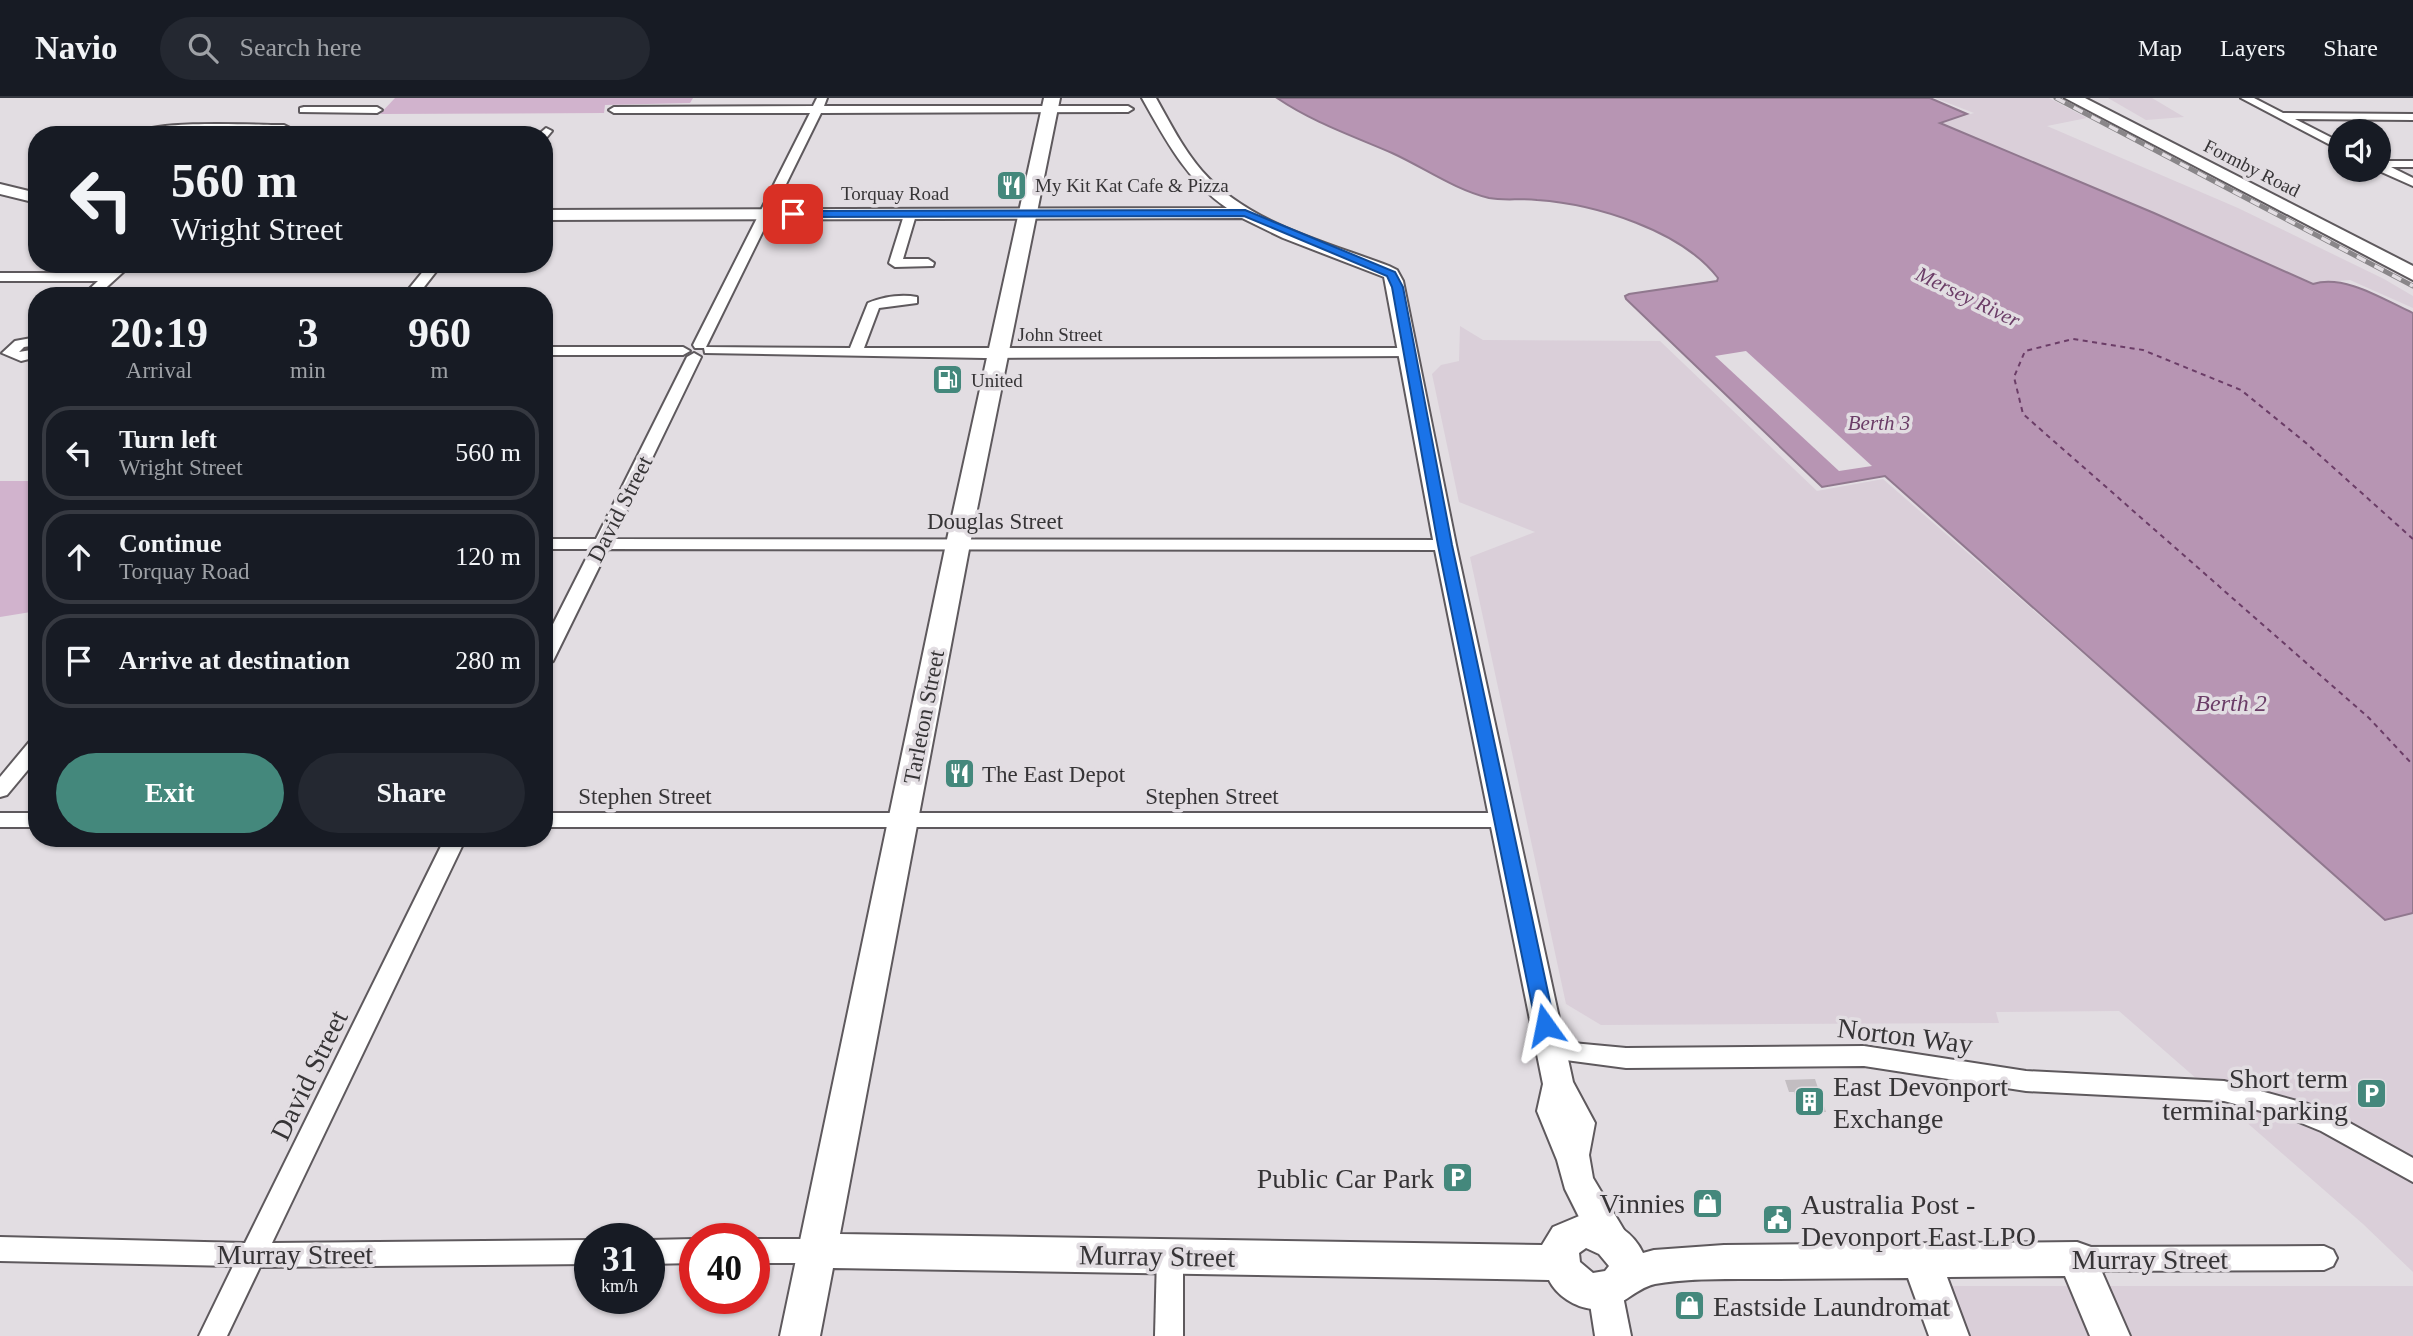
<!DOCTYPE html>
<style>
:root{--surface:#171b24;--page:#242831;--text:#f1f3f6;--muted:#9ea1a6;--line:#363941;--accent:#44887c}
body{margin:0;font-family:Georgia,serif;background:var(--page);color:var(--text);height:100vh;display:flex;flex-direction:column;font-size:26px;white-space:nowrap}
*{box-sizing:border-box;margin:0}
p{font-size:23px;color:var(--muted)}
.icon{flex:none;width:38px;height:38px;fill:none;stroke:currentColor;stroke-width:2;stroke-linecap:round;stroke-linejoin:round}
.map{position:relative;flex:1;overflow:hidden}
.details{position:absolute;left:28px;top:189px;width:525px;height:560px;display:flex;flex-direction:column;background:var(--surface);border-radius:28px;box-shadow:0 2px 5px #0004}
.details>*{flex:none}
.top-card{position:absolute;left:28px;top:28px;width:525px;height:147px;border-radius:28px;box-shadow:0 2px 5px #0004;background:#171b24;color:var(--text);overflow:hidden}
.tools{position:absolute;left:2328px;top:21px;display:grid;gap:14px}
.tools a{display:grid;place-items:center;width:63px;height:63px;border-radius:50%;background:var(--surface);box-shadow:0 2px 5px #0004;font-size:35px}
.speed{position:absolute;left:574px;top:1125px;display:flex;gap:14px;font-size:35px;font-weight:700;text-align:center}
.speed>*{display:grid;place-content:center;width:91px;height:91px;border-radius:50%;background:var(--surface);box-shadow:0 2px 5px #0004;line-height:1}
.speed small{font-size:18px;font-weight:400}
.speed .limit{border:10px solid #d22;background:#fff;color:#111}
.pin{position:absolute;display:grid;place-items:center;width:60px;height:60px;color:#fff;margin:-30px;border-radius:14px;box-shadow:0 4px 10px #0006}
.me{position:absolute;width:77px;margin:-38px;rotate:348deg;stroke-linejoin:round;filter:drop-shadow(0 0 5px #0008)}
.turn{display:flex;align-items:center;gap:24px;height:147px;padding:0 28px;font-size:32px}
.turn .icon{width:91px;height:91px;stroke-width:2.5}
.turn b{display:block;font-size:49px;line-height:60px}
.eta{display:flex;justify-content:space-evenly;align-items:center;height:119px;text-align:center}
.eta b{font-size:42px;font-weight:600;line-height:49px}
.button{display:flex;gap:14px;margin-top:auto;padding:14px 28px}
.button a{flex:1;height:80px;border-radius:42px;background:var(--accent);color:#fff;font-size:28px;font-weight:600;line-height:80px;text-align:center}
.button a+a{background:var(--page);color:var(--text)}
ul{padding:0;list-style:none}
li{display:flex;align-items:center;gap:21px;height:94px;margin:0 14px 10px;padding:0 14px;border:4px solid var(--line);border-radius:28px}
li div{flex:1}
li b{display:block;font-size:26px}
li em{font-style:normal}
header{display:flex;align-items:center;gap:42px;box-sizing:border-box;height:98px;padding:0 35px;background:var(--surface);border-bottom:2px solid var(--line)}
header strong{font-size:33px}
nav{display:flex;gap:38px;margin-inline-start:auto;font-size:24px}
.search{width:490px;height:63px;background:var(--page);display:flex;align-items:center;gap:18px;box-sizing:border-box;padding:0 24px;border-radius:38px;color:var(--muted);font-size:26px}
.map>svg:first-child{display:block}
</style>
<header>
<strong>Navio</strong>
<div class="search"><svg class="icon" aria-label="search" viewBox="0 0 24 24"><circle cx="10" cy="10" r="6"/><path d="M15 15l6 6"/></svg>Search here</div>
<nav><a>Map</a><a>Layers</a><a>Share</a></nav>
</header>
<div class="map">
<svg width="2413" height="1238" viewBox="0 0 2413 1238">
<rect width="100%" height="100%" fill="#e2dde2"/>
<g fill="#dacfd9">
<path d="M 1935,0 L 2049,0 L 2087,20 L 2047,28 L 2238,110 L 2384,181 L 2413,198 L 2413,210 L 2350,182 L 2313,185 L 1942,25 L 1974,15 Z"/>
<path d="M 2108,0 L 2152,0 L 2184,19 L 2146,22 Z"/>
<path d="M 1460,228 L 1483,242 L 1660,243 L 1817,393 L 1883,381 L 2380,815 L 2413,807 L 2413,1174 L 2363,1126 L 2119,913 L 1996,914 L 1999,925 L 1601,927 L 1566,906 L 1470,459 L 1535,434 L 1459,404 L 1432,276 L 1441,267 L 1459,263 Z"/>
<path d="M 1913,1188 L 2413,1188 L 2413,1238 L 1932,1238 Z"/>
</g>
<g fill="#d1b3cd">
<path d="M 395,0 L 693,0 L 690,5 L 605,7 L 604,15 L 380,16 Z"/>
<path d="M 0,383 L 37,383 L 37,513 L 0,519 Z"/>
</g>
<path fill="#b795b3" stroke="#90788e" stroke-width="2" d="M 1277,0 L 1930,0 L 1967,16 L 1940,25 L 2154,115 L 2313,186 C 2345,176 2384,202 2413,215 L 2413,815 L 2385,822 L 1885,378 L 1822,389 L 1626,201 L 1625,198 L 1629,196 L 1717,183 L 1718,180 C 1681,132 1595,106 1537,102 C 1521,100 1504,103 1489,100 C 1455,92 1423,69 1392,55 C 1353,38 1312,24 1277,0 Z"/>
<path fill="#e2dde2" d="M 1746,253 L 1872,368 L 1839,373 L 1715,258 Z"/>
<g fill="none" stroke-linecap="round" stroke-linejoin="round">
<path stroke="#6b3d67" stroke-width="2" stroke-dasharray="5 4.5" stroke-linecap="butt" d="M 2413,441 L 2306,345 L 2241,292 L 2143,252 L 2073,241 L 2025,253 L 2014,279 L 2023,316 L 2369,620 L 2413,667"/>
</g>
<path fill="#c2bdc1" d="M 1815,981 L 1826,1014 L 1801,1014 L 1794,994 L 1789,994 L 1785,982 Z"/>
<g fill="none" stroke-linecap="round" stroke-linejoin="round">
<defs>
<g id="minor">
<path d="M 817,0 L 827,0 L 824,8 L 1128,8 L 1133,11 L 1128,14 L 821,15 L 706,249 L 850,250 L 868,205 C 883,199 901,196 917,199 L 917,205 L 879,210 L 864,250 L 1409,250 L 1416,254 L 1409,258 L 985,260 L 705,255 L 704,250 L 695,250 L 693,247 L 810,15 L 614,15 L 609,12 L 614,9 L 813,8 Z"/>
<path d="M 2241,0 L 2254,0 L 2283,15 L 2413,16 L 2413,22 L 2295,21 L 2340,44 L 2340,52 Z"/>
<path d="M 304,9 L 377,9 L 382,12 L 377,15 L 300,14 L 300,10 Z"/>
<path d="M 284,27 L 290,30 L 288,32 L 153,37 L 141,34 C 158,22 258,27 284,27 Z"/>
<path d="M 546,30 L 552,33 L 547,39 L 538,37 Z"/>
<path d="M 2378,63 L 2413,63 L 2413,69 L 2391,69 L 2413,80 L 2413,88 L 2377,72 Z"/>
<path d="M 910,113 L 916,117 L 903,161 L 928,161 L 934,165 L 933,168 L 895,169 L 889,165 L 904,117 Z"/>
<path d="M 118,166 L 132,166 L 97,198 L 82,198 L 98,183 L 0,183 L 0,175 L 108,175 Z"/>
<path d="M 429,166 L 442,166 L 417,198 L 403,198 Z"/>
<path d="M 37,239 L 37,247 L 24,249 L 19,254 L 37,251 L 37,259 L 21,263 L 2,255 L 15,243 Z"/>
<path d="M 544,249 L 683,249 L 690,253 L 683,257 L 544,257 Z"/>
<path d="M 694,255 L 701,259 L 613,441 L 1445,442 L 1453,447 L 1445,452 L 608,451 L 553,563 L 544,569 L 544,544 L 591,451 L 544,451 L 544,441 L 596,441 L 687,259 Z"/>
<path d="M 37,642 L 37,661 L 7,697 L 0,699 L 0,679 L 30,643 Z"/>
<rect x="0" y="715" width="37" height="14"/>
<path d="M 544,715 L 1503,715 L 1510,717 L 1513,722 L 1510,727 L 1503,729 L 544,729 Z"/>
<path d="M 445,740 L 466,740 L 272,1145 L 590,1142 L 590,1166 L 260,1169 L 227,1238 L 199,1238 L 233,1168 L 0,1163 L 0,1139 L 245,1145 Z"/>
<path d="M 1551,943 L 1626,950 L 1864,948 L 2026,973 L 2224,983 L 2308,1006 L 2339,1019 L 2413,1060 L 2413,1084 L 2321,1033 L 2294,1022 L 2224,1003 L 2026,993 L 1864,968 L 1626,970 L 1543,959 L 1539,952 L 1543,945 Z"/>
<path d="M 695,1141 L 695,1165 L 649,1166 L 649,1142 Z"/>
<path d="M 754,1141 L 817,1141 L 826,1145 L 830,1153 L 826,1161 L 817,1165 L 754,1165 Z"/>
<path d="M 1170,1146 L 1179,1150 L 1183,1158 L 1183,1238 L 1155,1238 L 1157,1158 L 1161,1150 Z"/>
<path d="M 2324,1148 L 2333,1152 L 2337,1160 L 2333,1168 L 2324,1172 L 2077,1173 L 2068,1169 L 2064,1161 L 2068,1153 L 2077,1149 Z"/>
</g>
<g id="tertiary">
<path d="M 1142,0 L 1156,0 C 1170,25 1183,51 1202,73 C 1249,126 1326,144 1389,168 L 1397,172 L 1403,183 L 1456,447 L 1573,984 L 1595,1025 L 1589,1057 L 1593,1080 L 1630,1142 L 1625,1153 L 1613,1157 L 1601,1153 L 1581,1123 L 1565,1091 L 1557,1062 L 1537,1013 L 1543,986 L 1434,447 L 1384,179 L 1283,140 L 1242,120 L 544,122 L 544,112 L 1227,110 C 1187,83 1165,41 1142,0 Z"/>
<path d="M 0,86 L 37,95 L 37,105 L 0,96 Z"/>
<path d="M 1605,1177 L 1617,1182 L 1622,1193 L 1631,1238 L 1595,1238 L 1588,1193 L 1593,1182 Z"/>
</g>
<g id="secondary">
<path d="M 1044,0 L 1060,0 L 970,446 L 840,1136 L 1542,1147 L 1553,1129 L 1584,1116 C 1609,1121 1632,1131 1643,1155 L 1654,1152 L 1724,1147 L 2077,1144 L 2091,1149 L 2130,1238 L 2090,1238 L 2065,1178 L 1947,1179 L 1969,1238 L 1929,1238 L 1908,1180 C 1859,1180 1811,1181 1762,1181 C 1727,1181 1689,1180 1655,1186 C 1632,1191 1619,1215 1592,1211 C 1575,1209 1557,1198 1549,1182 L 833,1170 L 820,1238 L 780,1238 L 946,446 ZM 1586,1150 L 1599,1156 L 1609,1168 L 1605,1173 L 1593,1175 L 1580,1164 L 1579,1155 Z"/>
<path d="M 2065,0 L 2085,0 L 2413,168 L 2413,182 Z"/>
</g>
</defs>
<use href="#minor" stroke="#5e595d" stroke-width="4"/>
<use href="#tertiary" stroke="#5e595d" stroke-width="4"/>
<use href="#secondary" stroke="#5e595d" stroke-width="4"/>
<use href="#minor" fill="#fff" fill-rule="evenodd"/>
<use href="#tertiary" fill="#fff" fill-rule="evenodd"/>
<use href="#secondary" fill="#fff" fill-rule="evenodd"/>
<defs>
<path id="rail" d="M 2056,0 L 2413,188"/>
</defs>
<use href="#rail" stroke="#898689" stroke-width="5"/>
<use href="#rail" stroke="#e2dde2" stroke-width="3.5" stroke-dasharray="10" stroke-linecap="butt"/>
</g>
<path fill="#1a73e8" stroke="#114b97" stroke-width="2" d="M 1245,112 L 1395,174 L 1403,189 L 1452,447 L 1555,927 L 1552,932 L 1545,935 L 1538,932 L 1536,927 L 1438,447 L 1392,189 L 1387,178 L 1244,118 L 793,119 L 788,116 L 793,113 Z"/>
<defs>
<symbol id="restaurant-square" viewBox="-11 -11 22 22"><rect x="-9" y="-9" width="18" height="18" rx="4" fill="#44887c" stroke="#e2dde2"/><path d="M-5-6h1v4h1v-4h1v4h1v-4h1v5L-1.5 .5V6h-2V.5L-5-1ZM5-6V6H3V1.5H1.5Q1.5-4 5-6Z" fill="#fff"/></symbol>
<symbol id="fuel-square" viewBox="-11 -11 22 22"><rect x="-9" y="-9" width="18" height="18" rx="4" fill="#44887c" stroke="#e2dde2"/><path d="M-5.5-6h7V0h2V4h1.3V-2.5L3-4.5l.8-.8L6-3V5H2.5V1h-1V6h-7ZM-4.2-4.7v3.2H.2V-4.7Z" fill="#fff"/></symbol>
<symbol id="parking-square" viewBox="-11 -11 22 22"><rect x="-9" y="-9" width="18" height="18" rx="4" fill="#44887c" stroke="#e2dde2"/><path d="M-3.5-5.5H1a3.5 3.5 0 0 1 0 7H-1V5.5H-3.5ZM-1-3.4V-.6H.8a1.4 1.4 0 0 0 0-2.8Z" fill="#fff"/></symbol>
<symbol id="building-square" viewBox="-11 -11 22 22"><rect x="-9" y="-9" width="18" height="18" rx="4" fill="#44887c" stroke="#e2dde2"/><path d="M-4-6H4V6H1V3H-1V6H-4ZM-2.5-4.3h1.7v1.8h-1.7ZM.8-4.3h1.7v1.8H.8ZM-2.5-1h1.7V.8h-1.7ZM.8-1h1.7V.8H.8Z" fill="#fff"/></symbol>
<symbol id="shop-square" viewBox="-11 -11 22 22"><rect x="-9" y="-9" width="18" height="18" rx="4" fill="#44887c" stroke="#e2dde2"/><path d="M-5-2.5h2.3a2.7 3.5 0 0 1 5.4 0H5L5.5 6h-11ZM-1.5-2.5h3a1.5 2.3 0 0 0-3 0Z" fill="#fff"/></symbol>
<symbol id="civic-square" viewBox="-11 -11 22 22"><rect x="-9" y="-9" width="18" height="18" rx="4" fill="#44887c" stroke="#e2dde2"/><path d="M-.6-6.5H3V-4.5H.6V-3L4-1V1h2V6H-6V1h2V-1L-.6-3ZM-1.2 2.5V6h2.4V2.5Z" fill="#fff"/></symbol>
</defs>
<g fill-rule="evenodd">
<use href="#restaurant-square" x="994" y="70" width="35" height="35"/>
<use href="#fuel-square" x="930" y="264" width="35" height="35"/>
<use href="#restaurant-square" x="942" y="658" width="35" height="35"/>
<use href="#parking-square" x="2354" y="978" width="35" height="35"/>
<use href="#building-square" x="1792" y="986" width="35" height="35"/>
<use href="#parking-square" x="1440" y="1062" width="35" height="35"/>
<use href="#shop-square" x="1690" y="1088" width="35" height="35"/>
<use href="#civic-square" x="1760" y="1104" width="35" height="35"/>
<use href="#shop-square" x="1672" y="1190" width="35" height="35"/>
</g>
<g text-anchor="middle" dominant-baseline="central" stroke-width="7" stroke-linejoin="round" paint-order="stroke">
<g font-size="19" fill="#363436" stroke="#e2dde2">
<text transform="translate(2252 70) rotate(27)">Formby Road</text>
<text x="895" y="95">Torquay Road</text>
<text x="1060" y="236">John Street</text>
</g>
<g font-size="19" fill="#363436" stroke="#e2dde2" text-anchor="start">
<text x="1035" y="87">My Kit Kat Cafe &amp; Pizza</text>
<text x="971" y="282">United</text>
</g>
<g font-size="21" font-style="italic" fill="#6b3d67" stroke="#e2dde2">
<text transform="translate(1968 199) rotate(26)">Mersey River</text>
<text x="1879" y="325">Berth 3</text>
</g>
<g font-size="23" fill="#363436" stroke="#e2dde2">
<text transform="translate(620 411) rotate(-63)">David Street</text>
<text x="995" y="423">Douglas Street</text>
<text transform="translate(924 619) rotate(-79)">Tarleton Street</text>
<text x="645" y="698">Stephen Street</text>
<text x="1212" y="698">Stephen Street</text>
</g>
<g font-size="23" fill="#363436" stroke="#e2dde2" text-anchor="start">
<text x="982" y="676">The East Depot</text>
</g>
<g font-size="24" font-style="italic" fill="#6b3d67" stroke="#e2dde2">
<text x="2231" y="605">Berth 2</text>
</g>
<g font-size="28" fill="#363436" stroke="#e2dde2">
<text transform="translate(1905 938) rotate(7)">Norton Way</text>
<text transform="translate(309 977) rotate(-64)">David Street</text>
<text x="295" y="1156">Murray Street</text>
<text transform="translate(1157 1158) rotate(1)">Murray Street</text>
<text x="2150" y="1161">Murray Street</text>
</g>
<g font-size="28" fill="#363436" stroke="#e2dde2" text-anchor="end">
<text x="2348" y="980">Short term<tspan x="2348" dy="32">terminal parking</tspan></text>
<text x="1833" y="988" text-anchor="start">East Devonport<tspan x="1833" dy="32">Exchange</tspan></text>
<text x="1434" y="1080">Public Car Park</text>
<text x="1685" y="1105">Vinnies</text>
<text x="1801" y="1106" text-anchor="start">Australia Post -<tspan x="1801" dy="32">Devonport East LPO</tspan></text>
<text x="1713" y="1208" text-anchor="start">Eastside Laundromat</text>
</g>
</g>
</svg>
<div class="tools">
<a><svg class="icon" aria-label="sound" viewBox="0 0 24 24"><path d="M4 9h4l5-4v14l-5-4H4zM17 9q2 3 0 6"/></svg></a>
</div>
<div class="speed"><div>31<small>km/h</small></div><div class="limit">40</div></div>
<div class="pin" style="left:793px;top:116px;background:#d93025"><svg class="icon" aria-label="arrive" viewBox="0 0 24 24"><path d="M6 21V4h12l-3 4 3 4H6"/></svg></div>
<svg class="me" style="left:1545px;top:927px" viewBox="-20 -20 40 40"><path d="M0-17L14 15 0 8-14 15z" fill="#1a73e8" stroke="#fff" stroke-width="4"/></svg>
<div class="top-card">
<div class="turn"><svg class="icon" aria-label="left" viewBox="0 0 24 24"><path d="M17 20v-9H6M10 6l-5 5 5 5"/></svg><div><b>560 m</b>Wright Street</div></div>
</div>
<section class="details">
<div class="eta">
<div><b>20:19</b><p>Arrival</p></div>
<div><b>3</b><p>min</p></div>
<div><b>960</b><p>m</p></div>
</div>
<ul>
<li><svg class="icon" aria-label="left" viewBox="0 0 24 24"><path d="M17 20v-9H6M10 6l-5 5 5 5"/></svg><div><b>Turn left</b><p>Wright Street</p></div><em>560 m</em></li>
<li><svg class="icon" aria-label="ahead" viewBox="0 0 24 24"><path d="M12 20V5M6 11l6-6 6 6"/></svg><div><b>Continue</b><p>Torquay Road</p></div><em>120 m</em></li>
<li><svg class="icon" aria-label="arrive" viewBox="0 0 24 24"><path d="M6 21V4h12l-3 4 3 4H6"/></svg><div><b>Arrive at destination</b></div><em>280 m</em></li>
</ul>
<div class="button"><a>Exit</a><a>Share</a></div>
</section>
</div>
